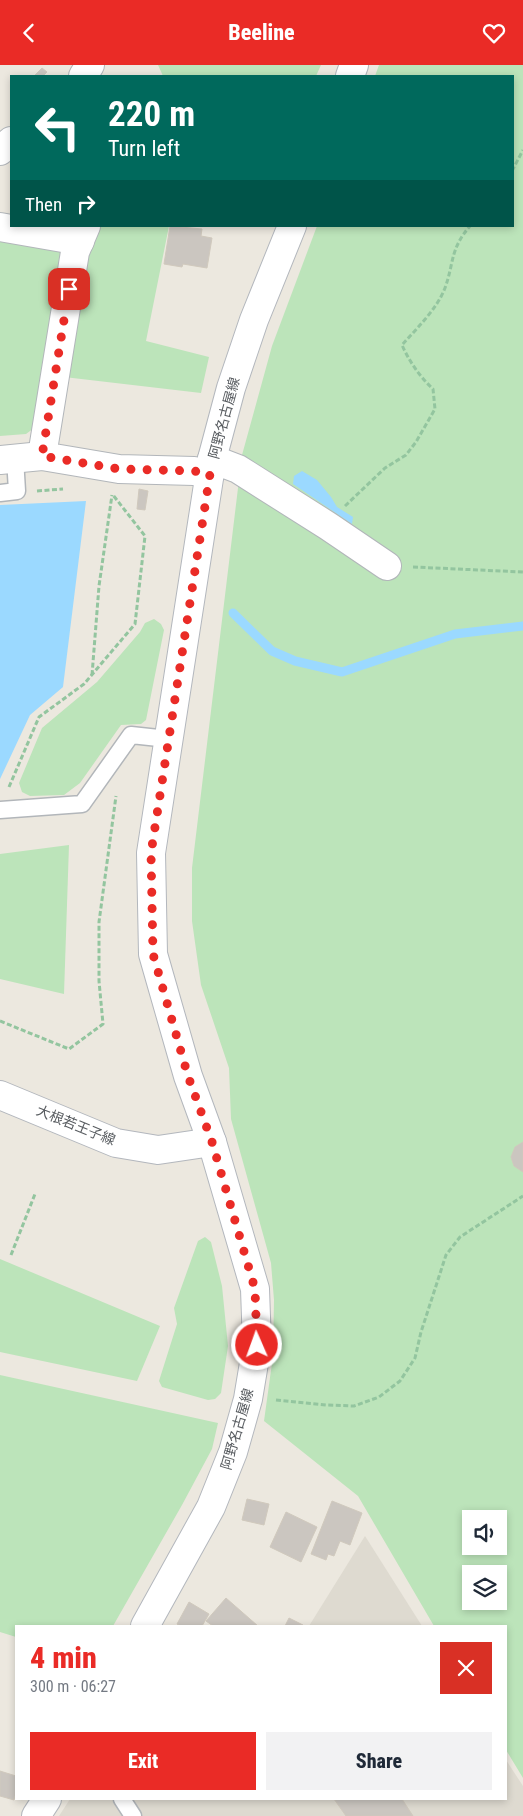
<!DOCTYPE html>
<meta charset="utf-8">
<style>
:root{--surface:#fff;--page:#f2f2f3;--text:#1f2937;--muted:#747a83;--accent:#ea2b26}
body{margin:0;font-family:"Roboto Condensed","Noto Sans JP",sans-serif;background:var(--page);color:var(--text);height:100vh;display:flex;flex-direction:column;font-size:19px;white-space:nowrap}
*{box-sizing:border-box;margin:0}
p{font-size:16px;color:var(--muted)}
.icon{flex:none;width:28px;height:28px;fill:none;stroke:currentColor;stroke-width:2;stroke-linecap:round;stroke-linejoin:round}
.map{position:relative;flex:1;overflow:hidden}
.details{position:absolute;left:15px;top:1560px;width:492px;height:175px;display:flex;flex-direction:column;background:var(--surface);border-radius:0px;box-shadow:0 2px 8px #0003}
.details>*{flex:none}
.top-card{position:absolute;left:10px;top:10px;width:504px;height:152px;border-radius:0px;box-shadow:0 2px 8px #0003;background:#00695c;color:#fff;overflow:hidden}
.controls{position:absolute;left:462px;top:1445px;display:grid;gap:10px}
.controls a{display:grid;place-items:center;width:45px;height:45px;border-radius:0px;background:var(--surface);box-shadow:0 2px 8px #0003;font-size:25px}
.pin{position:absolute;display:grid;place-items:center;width:42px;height:42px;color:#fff;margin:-21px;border-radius:10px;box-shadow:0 2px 8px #0006}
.me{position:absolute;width:55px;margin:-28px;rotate:358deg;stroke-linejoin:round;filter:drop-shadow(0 0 4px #0008)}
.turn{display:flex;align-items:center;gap:18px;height:105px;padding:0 15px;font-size:22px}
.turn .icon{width:65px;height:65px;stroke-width:2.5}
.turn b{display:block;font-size:35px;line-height:42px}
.then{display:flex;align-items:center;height:48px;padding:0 15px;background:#0003;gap:10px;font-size:19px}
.round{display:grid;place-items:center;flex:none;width:52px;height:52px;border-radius:0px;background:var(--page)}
.head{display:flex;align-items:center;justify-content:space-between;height:85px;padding:0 15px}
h1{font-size:30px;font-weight:800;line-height:38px;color:var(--accent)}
.action{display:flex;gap:10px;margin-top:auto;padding:10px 15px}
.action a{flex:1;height:58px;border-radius:0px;background:var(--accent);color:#fff;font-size:20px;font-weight:800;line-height:58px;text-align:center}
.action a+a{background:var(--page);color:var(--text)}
header{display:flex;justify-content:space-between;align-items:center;height:65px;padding:0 15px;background:var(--accent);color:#fff;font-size:22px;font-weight:800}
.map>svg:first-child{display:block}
</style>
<header><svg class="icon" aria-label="back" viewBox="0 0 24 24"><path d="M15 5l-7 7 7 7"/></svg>Beeline<svg class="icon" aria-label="heart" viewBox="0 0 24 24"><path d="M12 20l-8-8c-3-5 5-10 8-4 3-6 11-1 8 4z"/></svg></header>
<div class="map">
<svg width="523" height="1751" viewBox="0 0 523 1751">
<rect width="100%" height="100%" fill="#ece8df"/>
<g fill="#dedad0">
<path d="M 365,1471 L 422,1561 L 309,1561 Z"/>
<path d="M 506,1695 L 523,1721 L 523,1751 L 59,1751 L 70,1734 L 506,1734 Z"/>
</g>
<g fill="#bce4ba" fill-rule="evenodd">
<path d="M 158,0 L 321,0 L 316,11 L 163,11 Z"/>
<path d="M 379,0 L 523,0 L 523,1713 L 506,1685 L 506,1561 L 434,1561 L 358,1431 L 264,1356 L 273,1291 L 274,1235 L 271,1198 L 231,1054 L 229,1003 L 201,920 L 192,856 L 192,803 L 242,390 L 272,281 L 317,161 L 512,161 L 512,11 L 375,11 ZM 471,1454 L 499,1454 L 499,1481 L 471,1481 ZM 471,1509 L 499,1509 L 499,1536 L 471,1536 Z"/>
<path d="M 93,161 L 169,161 L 146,276 L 209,292 L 201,328 L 64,312 Z"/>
<path d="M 0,173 L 64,187 L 38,360 L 26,369 L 0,371 Z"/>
<path d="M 154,554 L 161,559 L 164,565 L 146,655 L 141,659 L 121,660 L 80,718 L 64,730 L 30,731 L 22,727 L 19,718 L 42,663 L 97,617 L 140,567 L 145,558 Z"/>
<path d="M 69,780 L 64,929 L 0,914 L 0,789 Z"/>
<path d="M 205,1172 L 211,1177 L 222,1221 L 228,1281 L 221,1328 L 215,1334 L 208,1335 L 162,1322 L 159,1316 L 177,1259 L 174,1243 L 198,1176 Z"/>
<path d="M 0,1194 L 160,1261 L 137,1316 L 0,1287 Z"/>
<path d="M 0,1310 L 218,1358 L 212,1384 L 182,1440 L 113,1561 L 16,1561 L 16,1572 L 0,1567 Z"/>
</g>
<g fill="#9bd9ff">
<path d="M 302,406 L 317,415 L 331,432 L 337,442 L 353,452 L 352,459 L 293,419 L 294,411 Z"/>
<path d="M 86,436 L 63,622 L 30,650 L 0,714 L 0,440 Z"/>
</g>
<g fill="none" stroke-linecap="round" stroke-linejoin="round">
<path stroke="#9bd9ff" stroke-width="9" d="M 233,548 L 272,586 L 295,596 L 342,607 L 455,569 L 523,561"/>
</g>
<g fill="#cbc6c0" stroke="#d0c9bd">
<path d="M 42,3 L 47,7 L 43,11 L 34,11 Z"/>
<path d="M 170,161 L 202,164 L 201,171 L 212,173 L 207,203 L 183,199 L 182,202 L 164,199 Z"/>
<path d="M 139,424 L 148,426 L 145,445 L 137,444 Z"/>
<path d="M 523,1077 L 523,1107 L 514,1101 L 511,1092 L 515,1082 Z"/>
<path d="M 247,1434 L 269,1439 L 264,1460 L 242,1455 Z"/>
<path d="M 332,1436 L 362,1448 L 350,1480 L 340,1476 L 334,1491 L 328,1489 L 326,1495 L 311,1489 Z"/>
<path d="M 286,1447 L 317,1462 L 301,1497 L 270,1482 Z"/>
<path d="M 226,1533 L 258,1561 L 213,1561 L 206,1556 Z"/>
<path d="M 189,1537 L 209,1549 L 202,1561 L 181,1561 L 177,1559 Z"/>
<path d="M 289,1553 L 303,1560 L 303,1561 L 285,1561 Z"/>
<path d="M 0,1706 L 16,1711 L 16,1727 L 14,1735 L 0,1731 Z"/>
<path d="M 334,1734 L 402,1734 L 413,1751 L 346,1751 Z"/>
</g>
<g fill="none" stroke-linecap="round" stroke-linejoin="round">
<defs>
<g id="lane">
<path d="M 0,428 L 17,426 L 15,393"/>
<path d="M 0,745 L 82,739 L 131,670 L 168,674"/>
<path d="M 122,1734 L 133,1751"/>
</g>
<g id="street">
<path d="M 83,11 L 90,0"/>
<path d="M 0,86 L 11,76"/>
<path d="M 86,161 L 75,187 L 42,391 L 119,404 L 194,406 L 210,409"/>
<path d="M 0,162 L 80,176"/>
<path d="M 212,394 L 238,404 L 328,461 L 387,501"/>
<path d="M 0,395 L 42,391"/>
</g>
<g id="secondary">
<path d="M 350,11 L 354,0"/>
<path d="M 0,1030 L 116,1078 L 158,1085 L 212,1077"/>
<path d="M 145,1561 L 211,1442 L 233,1387 L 248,1334 L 257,1280 L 255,1224 L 212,1077 L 188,1011 L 153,889 L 151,788 L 212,394 L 231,323 L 254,255 L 292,161"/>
<path d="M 36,1751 L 47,1734"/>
</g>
</defs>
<use href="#lane" stroke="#b2b6ba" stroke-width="19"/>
<use href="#street" stroke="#b2b6ba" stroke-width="30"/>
<use href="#secondary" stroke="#b3b7bd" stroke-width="30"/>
<g stroke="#93c59f" stroke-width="3" stroke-dasharray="5 2.5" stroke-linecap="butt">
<path d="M 512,106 L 523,85"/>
<path d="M 37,426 L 63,424"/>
<path d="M 345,441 L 385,403 L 406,390 L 416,377 L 435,344 L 433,324 C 420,312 409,296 402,280 C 417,263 437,244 445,223 C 454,198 450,184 470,161"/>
<path d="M 413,502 L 523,507"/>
<path d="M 92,610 L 99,521 L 112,430"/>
<path d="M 9,722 L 39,652 L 84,619 L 135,559 L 145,471 L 113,430"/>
<path d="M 0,956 L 69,984 L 103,959 L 99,916 L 99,857 L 116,731"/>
<path d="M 11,1190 L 35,1129"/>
<path d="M 276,1335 L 326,1340 L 354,1341 L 379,1332 L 400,1316 L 415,1293 L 421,1267 L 446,1190 L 460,1172 L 523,1131"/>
</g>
<use href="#lane" stroke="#fff" stroke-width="16"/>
<use href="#street" stroke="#fff" stroke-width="28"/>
<use href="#secondary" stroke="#fff" stroke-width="28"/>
</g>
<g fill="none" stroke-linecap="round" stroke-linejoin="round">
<path stroke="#ea2b26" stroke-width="9" stroke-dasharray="0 16.2" d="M 69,224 L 42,391 L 119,404 L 194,406 L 210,409 L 151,788 L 153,889 L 188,1011 L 212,1077 L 255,1224 L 257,1280"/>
</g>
<g text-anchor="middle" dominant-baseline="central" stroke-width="4" stroke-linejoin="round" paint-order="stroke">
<g font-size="14" fill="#585c60" stroke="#fff">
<text transform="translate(224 353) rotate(-75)">阿野名古屋線</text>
<text transform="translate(76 1060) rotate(22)">大根若王子線</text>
<text transform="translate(237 1364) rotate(-74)">阿野名古屋線</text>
</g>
</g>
</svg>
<div class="controls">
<a><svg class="icon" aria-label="sound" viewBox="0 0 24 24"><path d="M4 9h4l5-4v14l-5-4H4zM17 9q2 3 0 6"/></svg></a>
<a><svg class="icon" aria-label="layers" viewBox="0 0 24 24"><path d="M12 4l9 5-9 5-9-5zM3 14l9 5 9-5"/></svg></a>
</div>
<div class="pin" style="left:69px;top:224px;background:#d93025"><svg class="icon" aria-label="arrive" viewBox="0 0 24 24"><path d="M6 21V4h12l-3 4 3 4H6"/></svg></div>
<svg class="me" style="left:257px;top:1280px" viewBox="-20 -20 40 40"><circle r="17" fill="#ea2b26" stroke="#fff" stroke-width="3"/><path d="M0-11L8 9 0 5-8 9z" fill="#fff"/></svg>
<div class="top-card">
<div class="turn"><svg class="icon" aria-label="left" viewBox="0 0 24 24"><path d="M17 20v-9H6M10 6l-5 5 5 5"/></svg><div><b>220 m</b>Turn left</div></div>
<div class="then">Then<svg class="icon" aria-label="right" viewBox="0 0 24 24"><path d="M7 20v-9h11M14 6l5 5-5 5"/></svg></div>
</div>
<section class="details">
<div class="head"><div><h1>4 min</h1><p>300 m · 06:27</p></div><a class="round" style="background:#d93025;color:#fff"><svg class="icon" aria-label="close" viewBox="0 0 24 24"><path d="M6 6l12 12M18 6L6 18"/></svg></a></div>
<div class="action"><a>Exit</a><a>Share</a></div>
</section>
</div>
